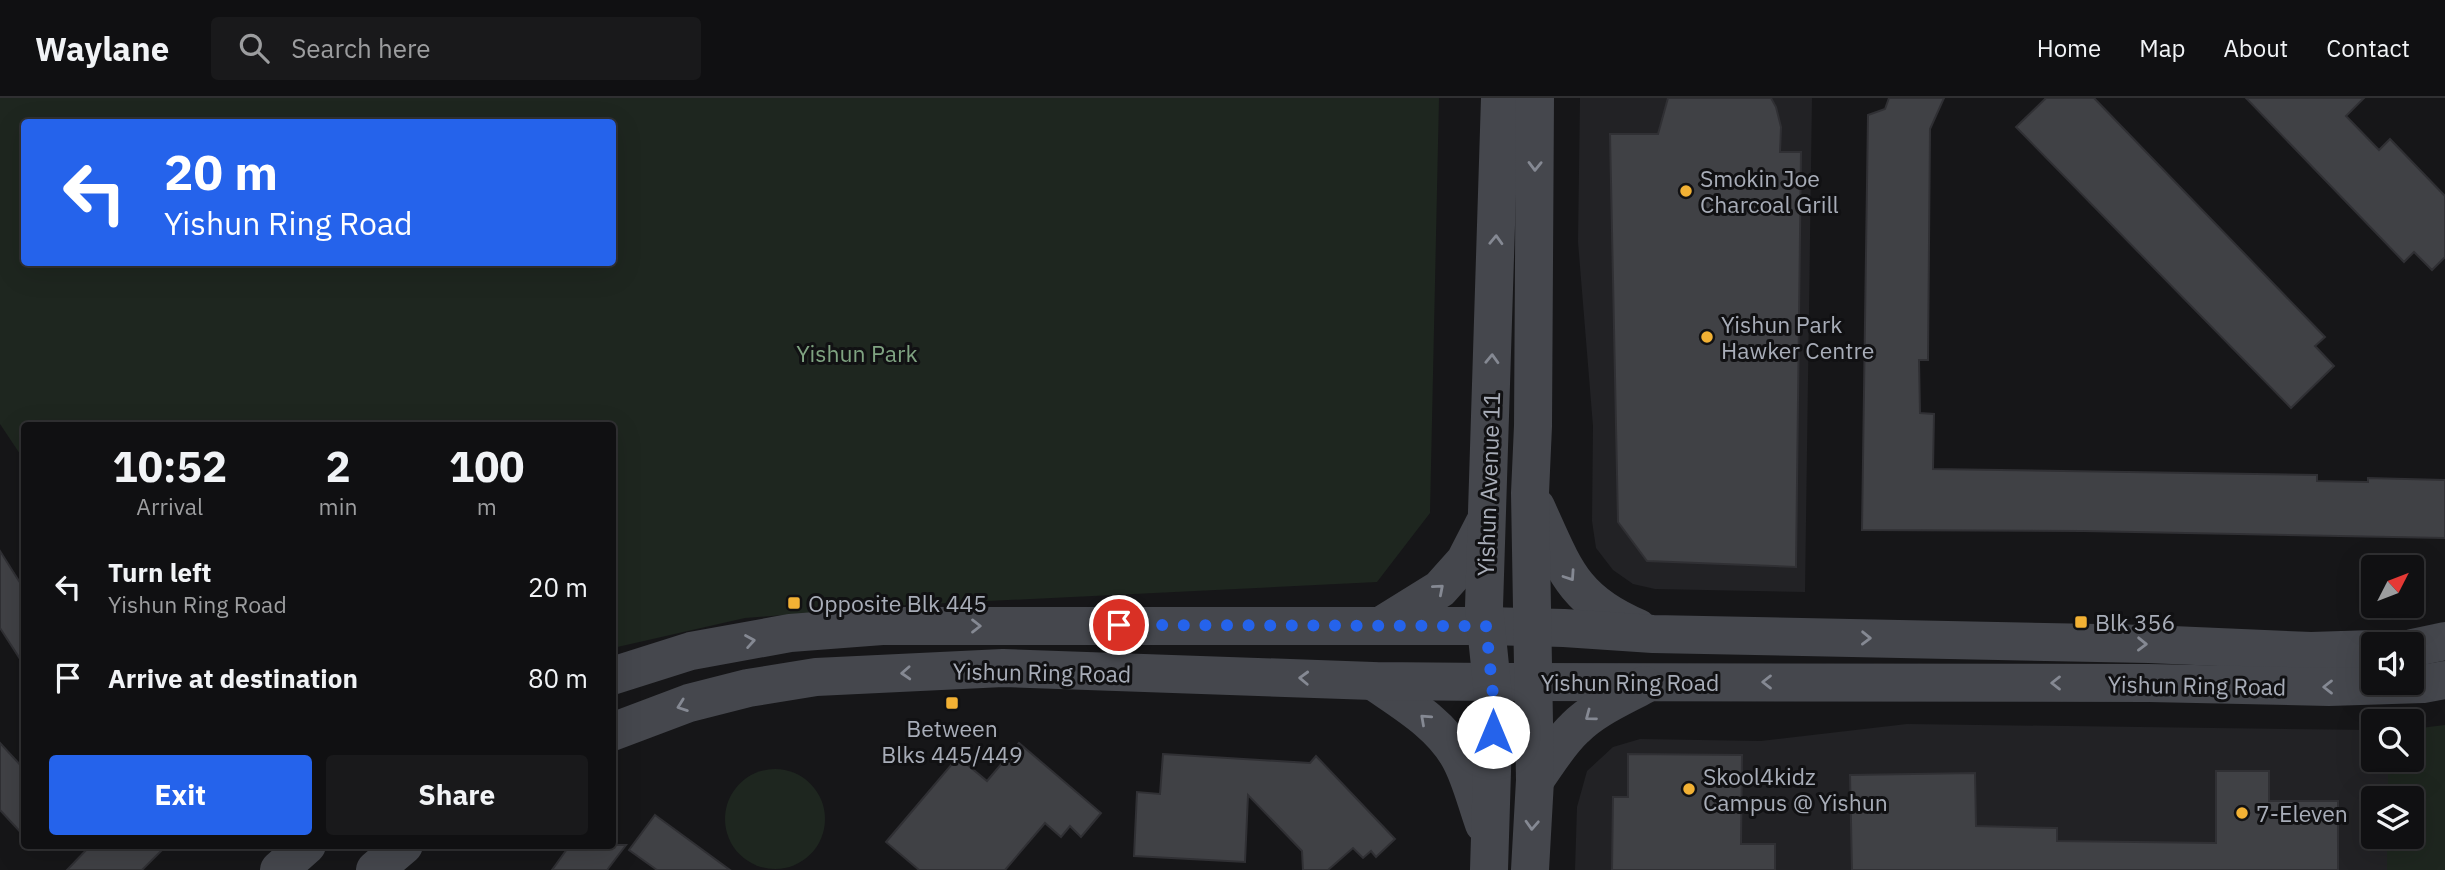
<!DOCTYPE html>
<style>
:root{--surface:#101012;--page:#19191b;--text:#f1f3f6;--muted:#9c9d9f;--line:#303032;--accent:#2563eb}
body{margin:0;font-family:"IBM Plex Sans",sans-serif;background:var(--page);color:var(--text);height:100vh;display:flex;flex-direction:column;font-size:26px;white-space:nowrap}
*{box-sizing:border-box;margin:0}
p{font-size:23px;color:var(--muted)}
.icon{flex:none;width:38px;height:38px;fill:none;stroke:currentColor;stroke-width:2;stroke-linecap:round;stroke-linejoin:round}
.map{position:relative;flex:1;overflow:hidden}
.drawer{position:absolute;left:21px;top:324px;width:595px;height:427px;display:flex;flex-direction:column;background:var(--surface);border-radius:7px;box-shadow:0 7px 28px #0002,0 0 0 2px var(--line)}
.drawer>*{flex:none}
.guide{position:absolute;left:21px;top:21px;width:595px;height:147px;border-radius:7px;box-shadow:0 7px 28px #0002,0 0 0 2px var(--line);background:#2563eb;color:#fff;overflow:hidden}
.needle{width:46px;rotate:48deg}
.buttons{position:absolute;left:2361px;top:457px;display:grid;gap:14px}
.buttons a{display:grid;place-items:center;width:63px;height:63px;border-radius:7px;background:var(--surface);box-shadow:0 7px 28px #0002,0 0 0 2px var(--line);font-size:35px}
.pin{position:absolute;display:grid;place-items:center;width:60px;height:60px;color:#fff;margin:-30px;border:4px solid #fff;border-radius:50%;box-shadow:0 2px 7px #0007}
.me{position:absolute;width:77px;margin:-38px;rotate:0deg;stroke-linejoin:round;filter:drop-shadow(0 0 5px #0008)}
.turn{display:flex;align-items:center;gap:24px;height:147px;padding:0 28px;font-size:32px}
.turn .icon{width:91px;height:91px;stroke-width:2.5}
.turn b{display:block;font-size:49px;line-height:60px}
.eta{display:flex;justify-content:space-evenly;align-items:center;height:119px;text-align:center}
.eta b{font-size:42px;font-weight:700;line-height:49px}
.button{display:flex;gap:14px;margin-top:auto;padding:14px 28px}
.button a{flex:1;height:80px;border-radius:7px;background:var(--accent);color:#fff;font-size:28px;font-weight:700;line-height:80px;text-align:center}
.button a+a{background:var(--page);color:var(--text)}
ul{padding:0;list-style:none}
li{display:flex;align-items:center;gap:21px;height:91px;padding:0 28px}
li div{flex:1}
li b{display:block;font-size:26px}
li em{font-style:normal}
header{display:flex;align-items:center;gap:42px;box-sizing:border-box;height:98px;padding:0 35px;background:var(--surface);border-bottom:2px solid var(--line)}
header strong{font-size:33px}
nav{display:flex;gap:38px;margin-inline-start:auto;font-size:24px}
.search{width:490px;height:63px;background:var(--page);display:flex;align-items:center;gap:18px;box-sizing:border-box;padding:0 24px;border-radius:7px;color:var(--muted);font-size:26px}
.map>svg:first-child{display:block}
</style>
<header>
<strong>Waylane</strong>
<div class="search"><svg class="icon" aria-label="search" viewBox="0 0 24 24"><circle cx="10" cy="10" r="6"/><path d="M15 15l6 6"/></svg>Search here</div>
<nav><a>Home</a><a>Map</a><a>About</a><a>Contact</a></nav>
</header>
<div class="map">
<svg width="2445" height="772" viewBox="0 0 2445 772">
<rect width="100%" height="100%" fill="#161618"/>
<g fill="#222225">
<path d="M 1580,0 L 1812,0 L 1805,494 L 1655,491 L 1633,486 L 1613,472 L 1596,450 L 1592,423 L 1593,328 L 1578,144 Z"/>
<path d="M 1907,626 L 2373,632 L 2373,662 L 2388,662 L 2388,700 L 2373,700 L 2373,738 L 2387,739 L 2387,772 L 1575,772 L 1577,709 L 1587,673 L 1613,649 L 1640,641 L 1761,643 Z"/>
</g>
<g fill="#1e261f" fill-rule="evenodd">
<path d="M 0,0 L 1439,0 L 1430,415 L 1377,484 L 907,507 L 745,520 L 613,550 L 612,327 L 24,327 L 24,362 L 0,326 ZM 24,24 L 612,24 L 612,164 L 24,164 Z"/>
<path d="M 2445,627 L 2445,772 L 2387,772 L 2387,739 L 2412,738 L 2412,700 L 2388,700 L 2388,662 L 2412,662 L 2412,631 Z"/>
<circle cx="775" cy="721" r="50"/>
</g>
<g fill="#404145" stroke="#303034" stroke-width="2">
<path d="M 1668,0 L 1771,0 L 1776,9 L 1781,29 L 1780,54 L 1801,54 L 1796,469 L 1647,463 L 1618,424 L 1610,36 L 1658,36 Z"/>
<path d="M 1889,0 L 1944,0 L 1930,31 L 1928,262 L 1919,262 L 1920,315 L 1934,316 L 1933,371 L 2317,377 L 2317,383 L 2368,384 L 2368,380 L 2445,382 L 2445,440 L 2083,433 L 1862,432 L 1868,17 L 1885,11 Z"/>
<path d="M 2046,0 L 2094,0 L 2325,239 L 2315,248 L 2334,268 L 2291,310 L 2016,29 Z"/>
<path d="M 2246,0 L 2364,0 L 2346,18 L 2379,52 L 2390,41 L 2445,98 L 2445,159 L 2432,172 L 2414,154 L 2404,164 Z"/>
<path d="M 0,453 L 24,491 L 24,567 L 0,530 Z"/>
<path d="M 0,645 L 24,671 L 24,738 L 0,712 Z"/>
<path d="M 1019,645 L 1101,715 L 1081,739 L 1070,728 L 1061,739 L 1045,725 L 1005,772 L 919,772 L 886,744 L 958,659 L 987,683 Z"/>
<path d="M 1163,656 L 1310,665 L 1316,658 L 1395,741 L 1376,759 L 1371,753 L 1363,760 L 1353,750 L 1328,772 L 1303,772 L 1302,753 L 1248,697 L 1245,764 L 1134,758 L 1137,694 L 1160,696 Z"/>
<path d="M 1628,656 L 1742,657 L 1741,746 L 1775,746 L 1775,772 L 1612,772 L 1613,699 L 1628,699 Z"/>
<path d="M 2216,673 L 2269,673 L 2269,703 L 2338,703 L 2338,772 L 1852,772 L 1850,677 L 1975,675 L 1976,728 L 2057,730 L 2057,743 L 2216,745 Z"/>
<path d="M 655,717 L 730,772 L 657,772 L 629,752 Z"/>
<path d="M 91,747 L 167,747 L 142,772 L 67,772 Z"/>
<path d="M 570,747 L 626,747 L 607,772 L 552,772 Z"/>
</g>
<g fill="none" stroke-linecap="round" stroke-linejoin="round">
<g stroke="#45474d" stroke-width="38">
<path d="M 1536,409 C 1564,470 1572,502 1638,530"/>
<path d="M 1382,527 L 1440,491 L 1465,463 L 1484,426"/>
<path d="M 2412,550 L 2445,543"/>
<path d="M 612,578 L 691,553 L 790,535 L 882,528 L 1486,528 L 1564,530 L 1653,536 L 2149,546 L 2311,553 L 2373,551"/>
<path d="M 1373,583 C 1403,604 1440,625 1459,659 C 1470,678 1476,704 1484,726"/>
<path d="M 612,634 L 689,605 L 748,590 L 816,579 L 1003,570 L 1373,583 L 1492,584 L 2149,585 L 2329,589 L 2423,586 L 2445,582"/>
<path d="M 1535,682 C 1548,664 1559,645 1575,630 C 1594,611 1620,600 1644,587"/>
<path d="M 279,772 L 307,747"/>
<path d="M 375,772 L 404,747"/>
<path d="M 1489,772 L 1494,607 L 1484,509 L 1500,0"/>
<path d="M 1530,772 L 1535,682 L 1530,395 L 1533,328 L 1535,0"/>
</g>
</g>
<defs><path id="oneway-chevron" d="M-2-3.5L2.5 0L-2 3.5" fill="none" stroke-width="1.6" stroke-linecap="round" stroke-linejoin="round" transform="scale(1.75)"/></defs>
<g stroke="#858993">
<use href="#oneway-chevron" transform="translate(1535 68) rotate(91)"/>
<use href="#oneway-chevron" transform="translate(1496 142) rotate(-88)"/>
<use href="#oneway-chevron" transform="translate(1492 261) rotate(-88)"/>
<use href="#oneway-chevron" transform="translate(1570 478) rotate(56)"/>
<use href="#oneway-chevron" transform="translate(1439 491) rotate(-41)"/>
<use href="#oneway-chevron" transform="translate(976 528)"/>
<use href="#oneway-chevron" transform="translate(1866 540) rotate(1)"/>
<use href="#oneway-chevron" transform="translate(750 543) rotate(-10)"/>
<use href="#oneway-chevron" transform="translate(2142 546) rotate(1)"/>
<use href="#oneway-chevron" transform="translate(906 575) rotate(177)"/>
<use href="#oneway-chevron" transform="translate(1304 580) rotate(-178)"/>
<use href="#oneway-chevron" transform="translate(1767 584) rotate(180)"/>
<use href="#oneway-chevron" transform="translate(2056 585) rotate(-180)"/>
<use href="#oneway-chevron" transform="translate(2328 589) rotate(180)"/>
<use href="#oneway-chevron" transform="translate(682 608) rotate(160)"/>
<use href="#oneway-chevron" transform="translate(1590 618) rotate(143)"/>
<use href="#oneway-chevron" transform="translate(1425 621) rotate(-138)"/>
<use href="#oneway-chevron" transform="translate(1532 727) rotate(93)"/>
</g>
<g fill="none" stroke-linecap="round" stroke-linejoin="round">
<path stroke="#2563eb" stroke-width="12" stroke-dasharray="0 21.6" d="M 1119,527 L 1486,528 L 1494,607 L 1493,634"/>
</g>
<g fill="#f2b134" stroke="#111113" stroke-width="2.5">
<circle cx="1686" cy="93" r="7"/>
<circle cx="1707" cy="239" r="7"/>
<rect x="787" y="498" width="14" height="14" rx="3.5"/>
<rect x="2074" y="517" width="14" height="14" rx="3.5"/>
<rect x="945" y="598" width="14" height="14" rx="3.5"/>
<circle cx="1689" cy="691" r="7"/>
<circle cx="2242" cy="715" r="7"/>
</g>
<g text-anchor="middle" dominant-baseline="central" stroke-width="6" stroke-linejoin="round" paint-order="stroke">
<g font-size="23" fill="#a8adb8" stroke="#111113" text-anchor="start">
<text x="1700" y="80">Smokin Joe<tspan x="1700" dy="26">Charcoal Grill</tspan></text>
<text x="1721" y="226">Yishun Park<tspan x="1721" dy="26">Hawker Centre</tspan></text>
<text x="808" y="505">Opposite Blk 445</text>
<text x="2095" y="524">Blk 356</text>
<text x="952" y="630" text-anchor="middle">Between<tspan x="952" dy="26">Blks 445/449</tspan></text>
<text x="1703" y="678">Skool4kidz<tspan x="1703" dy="26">Campus @ Yishun</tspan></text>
<text x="2256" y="715">7-Eleven</text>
</g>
<g font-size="23" fill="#7fa381" stroke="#111113">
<text x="857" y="255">Yishun Park</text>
</g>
<g font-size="23" fill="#a8adb8" stroke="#111113">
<text transform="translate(1488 386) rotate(-88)">Yishun Avenue 11</text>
<text transform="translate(1042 574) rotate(1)">Yishun Ring Road</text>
<text x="1630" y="584">Yishun Ring Road</text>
<text transform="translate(2197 587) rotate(1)">Yishun Ring Road</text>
</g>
</g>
</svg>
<div class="buttons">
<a><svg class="needle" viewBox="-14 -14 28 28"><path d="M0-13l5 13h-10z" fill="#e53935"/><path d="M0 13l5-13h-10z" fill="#9c9d9f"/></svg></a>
<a><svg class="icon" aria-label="sound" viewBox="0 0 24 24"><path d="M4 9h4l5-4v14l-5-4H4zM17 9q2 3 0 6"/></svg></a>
<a><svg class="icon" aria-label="search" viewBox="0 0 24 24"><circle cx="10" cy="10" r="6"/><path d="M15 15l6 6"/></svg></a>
<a><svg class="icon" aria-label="layers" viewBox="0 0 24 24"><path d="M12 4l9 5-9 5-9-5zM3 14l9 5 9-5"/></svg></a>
</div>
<div class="pin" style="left:1119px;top:527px;background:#d93025"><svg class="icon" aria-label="arrive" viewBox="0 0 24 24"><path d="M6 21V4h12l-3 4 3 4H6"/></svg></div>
<svg class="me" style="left:1493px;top:634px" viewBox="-20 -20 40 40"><circle r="19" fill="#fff"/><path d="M0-13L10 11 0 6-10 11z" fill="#2563eb"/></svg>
<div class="guide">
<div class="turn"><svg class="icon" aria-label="left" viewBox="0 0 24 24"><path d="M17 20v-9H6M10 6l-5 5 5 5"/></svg><div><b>20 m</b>Yishun Ring Road</div></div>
</div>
<section class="drawer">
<div class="eta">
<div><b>10:52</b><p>Arrival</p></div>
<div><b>2</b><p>min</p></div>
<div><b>100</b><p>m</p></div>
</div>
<ul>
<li><svg class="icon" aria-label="left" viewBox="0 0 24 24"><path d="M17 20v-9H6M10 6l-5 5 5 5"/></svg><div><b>Turn left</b><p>Yishun Ring Road</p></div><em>20 m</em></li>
<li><svg class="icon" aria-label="arrive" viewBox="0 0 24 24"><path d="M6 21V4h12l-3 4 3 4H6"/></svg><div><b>Arrive at destination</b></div><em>80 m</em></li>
</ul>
<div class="button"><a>Exit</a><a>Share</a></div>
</section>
</div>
